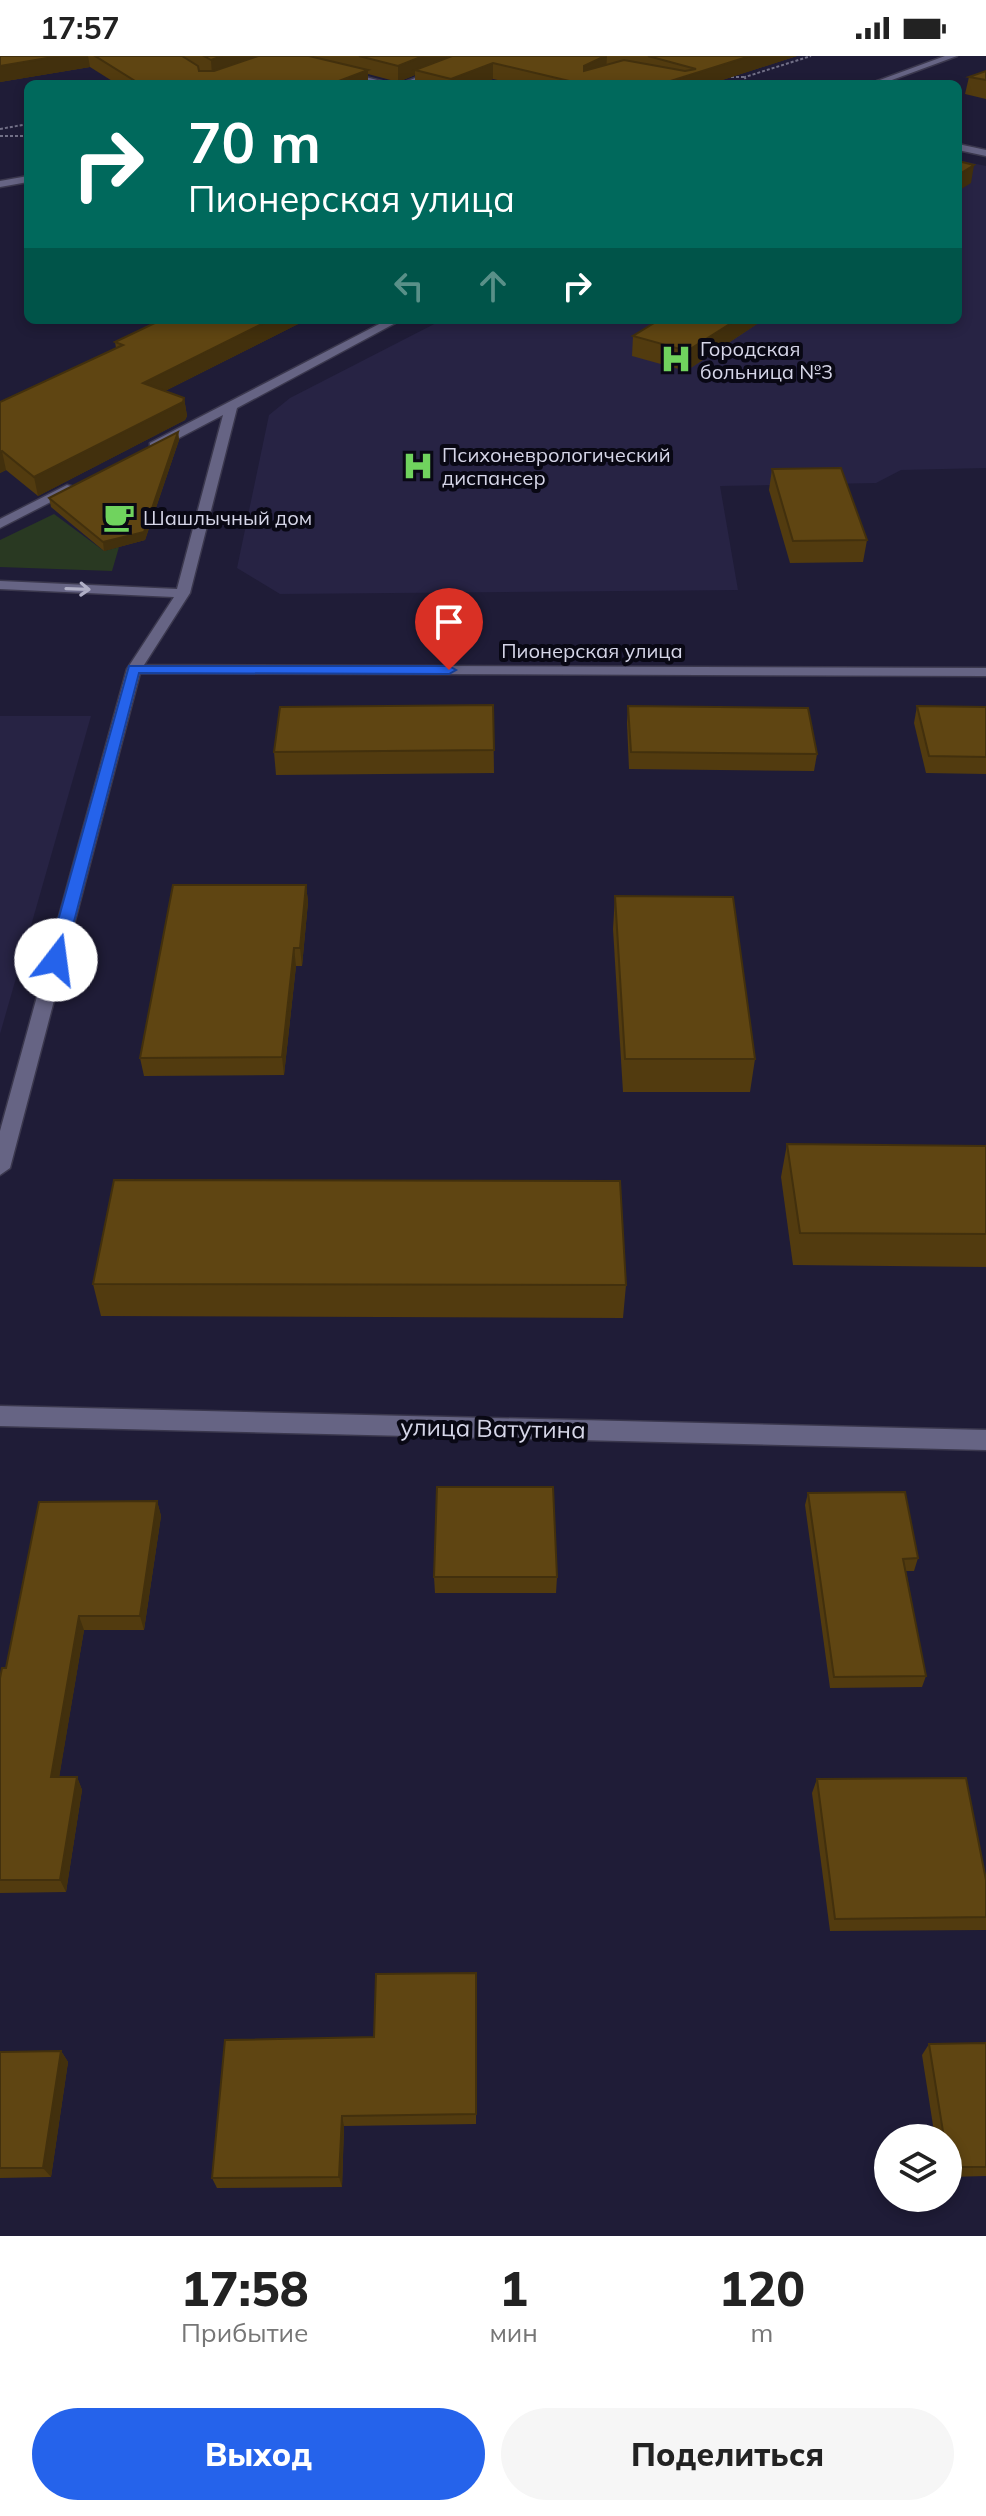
<!DOCTYPE html>
<html lang="ru">
<meta charset="utf-8">
<style>
:root{--surface:#fff;--page:#f6f6f6;--text:#222;--muted:#767676;--accent:#2563eb}
body{margin:0;font-family:Mulish,sans-serif;background:var(--page);color:var(--text);height:100vh;display:flex;flex-direction:column;font-size:30px;white-space:nowrap}
*{box-sizing:border-box;margin:0}
p{font-size:26px;color:var(--muted)}
.icon{flex:none;width:44px;height:44px;fill:none;stroke:currentColor;stroke-width:2;stroke-linecap:round;stroke-linejoin:round}
.map{position:relative;height:2180px;overflow:hidden}
.sheet{display:flex;flex-direction:column;background:var(--surface);flex:1}
.sheet>*{flex:none}
.top-card{position:absolute;left:24px;top:24px;width:938px;height:244px;border-radius:12px;box-shadow:0 4px 12px #0003;background:#00695c;color:#fff;overflow:hidden}
.buttons{position:absolute;left:874px;top:2068px;display:grid;gap:16px}
.buttons a{display:grid;place-items:center;width:88px;height:88px;border-radius:50%;background:var(--surface);box-shadow:0 4px 12px #0003;font-size:40px}
.pin{position:absolute;display:grid;place-items:center;width:68px;height:68px;color:#fff;margin:-82px -34px;border-radius:50% 50% 50% 0;rotate:-45deg;box-shadow:0 0 8px #0007}
.pin .icon{rotate:45deg}
.me{position:absolute;width:88px;margin:-44px;rotate:15deg;stroke-linejoin:round;filter:drop-shadow(0 0 6px #0008)}
.turn{display:flex;align-items:center;gap:28px;height:168px;padding:0 32px;font-size:36px}
.turn .icon{width:104px;height:104px;stroke-width:2.5}
.turn b{display:block;font-size:56px;line-height:68px}
.lanes{display:flex;align-items:center;height:76px;padding:0 32px;background:#0003;justify-content:center;gap:40px;direction:ltr}
.lanes .off{opacity:.35}
.eta{display:flex;justify-content:space-evenly;align-items:center;height:136px;text-align:center}
.eta b{font-size:48px;font-weight:800;line-height:56px}
.button{display:flex;gap:16px;margin-top:auto;padding:16px 32px}
.button a{flex:1;height:92px;border-radius:48px;background:var(--accent);color:#fff;font-size:32px;font-weight:800;line-height:92px;text-align:center}
.button a+a{background:var(--page);color:var(--text)}
.status{display:flex;justify-content:space-between;align-items:center;height:56px;padding:0 40px;background:var(--surface);direction:ltr}
.status svg{height:22px;fill:currentColor}
.map>svg:first-child{display:block}
</style>
<div class="status"><b>17:57</b><svg viewBox="0 0 49 12"><path d="M0 12V9h3v3zM5 12V6h3v6zM10 12V3h3v9zM15 12V0h3v12zM26 1h20v11H26zM47 4h2v5h-2z"/></svg></div>
<div class="map">
<svg width="986" height="2180" viewBox="0 0 986 2180">
<rect width="100%" height="100%" fill="#1f1c37"/>
<g fill="#272344">
<path d="M 958,104 L 986,110 L 986,412 L 901,414 L 876,427 L 720,430 L 738,534 L 280,538 L 237,512 L 269,359 L 290,342 L 442,264 L 958,264 Z"/>
<path d="M 0,660 L 91,660 L 0,978 Z"/>
</g>
<path fill="#293922" d="M 54,458 L 104,495 L 119,491 L 112,515 L 0,511 L 0,484 Z"/>
<g fill="none" stroke-linecap="round" stroke-linejoin="round">
<defs>
<g id="minor">
<path d="M 471,0 L 483,0 L 412,28 L 400,28 Z"/>
<path d="M 945,0 L 957,0 L 881,28 L 869,28 Z"/>
<path d="M 342,15 L 385,26 L 386,28 L 339,20 Z"/>
<path d="M 958,88 L 986,94 L 986,100 L 958,94 Z"/>
<path d="M 28,120 L 28,126 L 0,131 L 0,125 Z"/>
<path d="M 387,264 L 401,264 L 237,352 L 190,537 L 144,609 L 986,612 L 986,620 L 140,617 L 10,1112 L 0,1119 L 0,1075 L 127,613 L 174,541 L 0,533 L 0,525 L 177,533 L 223,359 L 158,393 L 150,393 L 150,387 Z"/>
<path d="M 67,429 L 78,432 L 0,472 L 0,463 Z"/>
<path d="M 0,1350 L 986,1374 L 986,1394 L 0,1370 Z"/>
</g>
</defs>
<use href="#minor" stroke="#3b384e" stroke-width="3"/>
<g stroke="#727087" stroke-width="2" stroke-dasharray="3 2" stroke-linecap="butt">
<path d="M 726,21 L 745,21"/>
<path d="M 746,28 L 745,21 L 811,0"/>
<path d="M 0,73 L 28,68"/>
<path d="M 0,80 L 28,80"/>
</g>
<use href="#minor" fill="#666484" fill-rule="evenodd"/>
</g>
<g fill="#523b0f">
<path d="M 0,0 L 797,0 L 710,28 L 515,28 L 493,23 L 479,28 L 415,28 L 415,19 L 398,26 L 368,18 L 368,28 L 117,28 L 90,11 L 0,26 Z"/>
<path d="M 986,15 L 986,43 L 965,38 L 969,21 Z"/>
<path d="M 161,264 L 306,264 L 165,335 L 184,342 L 187,360 L 185,364 L 38,440 L 6,414 L 0,417 L 0,346 L 116,292 L 115,286 Z"/>
<path d="M 659,264 L 763,264 L 686,315 L 632,300 L 633,280 Z"/>
<path d="M 178,376 L 179,384 L 145,484 L 104,495 L 51,451 L 49,442 Z"/>
<path d="M 772,413 L 867,484 L 863,506 L 790,507 L 769,434 Z"/>
<path d="M 493,649 L 494,717 L 276,719 L 274,696 Z"/>
<path d="M 628,650 L 817,698 L 814,715 L 629,713 L 627,667 Z"/>
<path d="M 917,650 L 986,651 L 986,718 L 926,717 L 914,667 Z"/>
<path d="M 306,829 L 308,846 L 302,910 L 296,910 L 284,1019 L 144,1020 L 140,1002 Z"/>
<path d="M 615,840 L 755,1003 L 750,1036 L 623,1036 L 613,873 Z"/>
<path d="M 787,1088 L 986,1090 L 986,1211 L 793,1209 L 781,1121 Z"/>
<path d="M 93,1228 L 626,1229 L 623,1262 L 101,1260 Z"/>
<path d="M 808,1437 L 918,1502 L 914,1515 L 906,1515 L 926,1620 L 922,1631 L 830,1632 L 805,1449 Z"/>
<path d="M 157,1445 L 161,1460 L 144,1574 L 84,1574 L 59,1721 L 77,1721 L 82,1734 L 66,1836 L 0,1837 L 0,1622 L 6,1612 Z"/>
<path d="M 434,1521 L 557,1521 L 556,1537 L 435,1537 Z"/>
<path d="M 817,1723 L 986,1824 L 986,1874 L 830,1875 L 812,1737 Z"/>
<path d="M 476,1917 L 476,2068 L 344,2070 L 342,2131 L 217,2132 L 212,2122 L 374,1981 Z"/>
<path d="M 986,1987 L 986,2120 L 948,2121 L 948,2082 L 935,2082 L 922,1999 L 929,1988 Z"/>
<path d="M 61,1995 L 68,2006 L 51,2121 L 0,2122 L 0,1996 Z"/>
</g>
<g fill="#42300d">
<path d="M 59,0 L 88,0 L 90,11 L 0,26 L 0,10 Z"/>
<path d="M 222,0 L 268,0 L 212,20 L 211,4 Z"/>
<path d="M 423,0 L 463,0 L 415,14 L 415,19 L 398,26 L 398,10 Z"/>
<path d="M 605,0 L 607,0 L 606,15 L 584,25 L 584,10 Z"/>
<path d="M 750,0 L 797,0 L 710,28 L 661,28 Z"/>
<path d="M 493,7 L 493,23 L 479,28 L 451,28 L 451,23 Z"/>
<path d="M 368,14 L 368,28 L 331,28 Z"/>
<path d="M 974,109 L 971,127 L 958,135 L 958,119 Z"/>
<path d="M 270,264 L 306,264 L 145,345 L 143,327 Z"/>
<path d="M 736,264 L 763,264 L 686,315 L 687,295 Z"/>
<path d="M 184,342 L 187,360 L 185,364 L 38,440 L 34,421 Z"/>
<path d="M 178,376 L 179,384 L 145,484 L 104,495 L 103,486 Z"/>
<path d="M 2,395 L 6,414 L 0,417 L 0,396 Z"/>
<path d="M 306,829 L 308,846 L 302,910 L 300,892 Z"/>
<path d="M 294,892 L 296,910 L 284,1019 L 282,1001 Z"/>
<path d="M 157,1445 L 161,1460 L 144,1574 L 140,1560 Z"/>
<path d="M 79,1560 L 84,1574 L 57,1734 L 51,1721 Z"/>
<path d="M 77,1721 L 82,1734 L 66,1836 L 60,1824 Z"/>
<path d="M 61,1995 L 68,2006 L 51,2121 L 43,2112 Z"/>
<path d="M 342,2060 L 344,2070 L 342,2131 L 339,2121 Z"/>
</g>
<g fill="#5f4512" stroke="#42300d" stroke-width="2">
<path d="M 0,0 L 59,0 L 0,10 Z"/>
<path d="M 95,0 L 182,0 L 198,10 L 199,15 L 214,15 L 258,0 L 309,0 L 368,14 L 331,28 L 140,28 Z"/>
<path d="M 204,0 L 222,0 L 211,4 Z"/>
<path d="M 359,0 L 423,0 L 398,10 Z"/>
<path d="M 452,0 L 605,0 L 584,10 L 584,15 L 624,4 L 685,15 L 696,13 L 648,0 L 750,0 L 661,28 L 582,28 L 493,7 L 451,23 L 415,14 Z"/>
<path d="M 986,15 L 986,24 L 969,21 Z"/>
<path d="M 958,105 L 974,109 L 958,119 Z"/>
<path d="M 161,264 L 270,264 L 143,327 L 184,342 L 183,346 L 34,421 L 2,395 L 0,396 L 0,346 L 123,289 L 115,286 Z"/>
<path d="M 659,264 L 736,264 L 687,295 L 633,280 Z"/>
<path d="M 178,376 L 144,476 L 103,486 L 49,442 Z"/>
<path d="M 841,412 L 867,484 L 793,485 L 772,413 Z"/>
<path d="M 493,649 L 494,694 L 274,696 L 280,651 Z"/>
<path d="M 628,650 L 808,652 L 817,698 L 631,696 Z"/>
<path d="M 917,650 L 986,651 L 986,701 L 929,700 Z"/>
<path d="M 173,829 L 306,829 L 300,892 L 294,892 L 282,1001 L 140,1002 Z"/>
<path d="M 615,840 L 733,841 L 755,1003 L 625,1003 Z"/>
<path d="M 787,1088 L 986,1090 L 986,1178 L 800,1177 Z"/>
<path d="M 114,1124 L 620,1125 L 626,1229 L 93,1228 Z"/>
<path d="M 437,1431 L 553,1431 L 557,1521 L 434,1521 Z"/>
<path d="M 905,1436 L 918,1502 L 903,1503 L 926,1620 L 834,1621 L 808,1437 Z"/>
<path d="M 157,1445 L 140,1560 L 79,1560 L 51,1721 L 77,1721 L 60,1824 L 0,1824 L 0,1622 L 2,1612 L 6,1612 L 39,1446 Z"/>
<path d="M 966,1722 L 986,1824 L 986,1861 L 835,1863 L 817,1723 Z"/>
<path d="M 476,1917 L 476,2058 L 342,2060 L 339,2121 L 212,2122 L 225,1984 L 374,1981 L 376,1918 Z"/>
<path d="M 986,1987 L 986,2111 L 949,2111 L 948,2082 L 944,2082 L 929,1988 Z"/>
<path d="M 61,1995 L 43,2112 L 0,2112 L 0,1996 Z"/>
</g>
<defs><path id="oneway-shaft" d="M-6 0H5M1.5-3L5.5 0L1.5 3" fill="none" stroke-width="1.6" stroke-linecap="round" stroke-linejoin="round" transform="scale(2)"/></defs>
<use stroke="#afaec5" href="#oneway-shaft" transform="translate(78 533) rotate(2)"/>
<path fill="#2563eb" stroke="#184099" stroke-width="2" d="M 129,610 L 449,610 L 456,614 L 449,618 L 139,617 L 64,904 L 56,909 L 47,904 Z"/>
<defs>
<symbol id="hospital-bare" viewBox="-9 -9 18 18"><path d="M-5-5h3v3.5h4V-5h3V5h-3V1.5h-4V5h-3Z" fill="#70d35e" stroke="#090814" stroke-width="2.5" paint-order="stroke"/></symbol>
<symbol id="cafe-bare" viewBox="-9 -9 18 18"><path d="M-5.5-4.5H6V0H3Q3 3.5 0 3.5H-2.5Q-5.5 3.5-5.5 0ZM3-3.2v2h1.7v-2ZM-6 4.5H4V6H-6Z" fill="#70d35e" stroke="#090814" stroke-width="2.5" paint-order="stroke"/></symbol>
</defs>
<g fill-rule="evenodd">
<use href="#hospital-bare" x="654" y="281" width="44" height="44"/>
<use href="#hospital-bare" x="396" y="388" width="44" height="44"/>
<use href="#cafe-bare" x="97" y="439" width="44" height="44"/>
</g>
<g text-anchor="middle" dominant-baseline="central" stroke-width="8" stroke-linejoin="round" paint-order="stroke">
<g font-size="20" fill="#d6d6e8" stroke="#090814" text-anchor="start">
<text x="700" y="292">Городская<tspan x="700" dy="23">больница №3</tspan></text>
<text x="442" y="398">Психоневрологический<tspan x="442" dy="23">диспансер</tspan></text>
<text x="143" y="461">Шашлычный дом</text>
</g>
<g font-size="20" fill="#d6d6e8" stroke="#090814">
<text x="592" y="594">Пионерская улица</text>
</g>
<g font-size="24" fill="#d6d6e8" stroke="#090814">
<text transform="translate(493 1372) rotate(1)">улица Ватутина</text>
</g>
</g>
</svg>
<div class="buttons">
<a><svg class="icon" aria-label="layers" viewBox="0 0 24 24"><path d="M12 4l9 5-9 5-9-5zM3 14l9 5 9-5"/></svg></a>
</div>
<div class="pin" style="left:449px;top:614px;background:#d93025"><svg class="icon" aria-label="arrive" viewBox="0 0 24 24"><path d="M6 21V4h12l-3 4 3 4H6"/></svg></div>
<svg class="me" style="left:56px;top:904px" viewBox="-20 -20 40 40"><circle r="19" fill="#fff"/><path d="M0-13L10 11 0 6-10 11z" fill="#2563eb"/></svg>
<div class="top-card">
<div class="turn"><svg class="icon" aria-label="right" viewBox="0 0 24 24"><path d="M7 20v-9h11M14 6l5 5-5 5"/></svg><div><b>70 m</b>Пионерская улица</div></div>
<div class="lanes"><svg class="icon off" aria-label="left" viewBox="0 0 24 24"><path d="M17 20v-9H6M10 6l-5 5 5 5"/></svg><svg class="icon off" aria-label="ahead" viewBox="0 0 24 24"><path d="M12 20V5M6 11l6-6 6 6"/></svg><svg class="icon" aria-label="right" viewBox="0 0 24 24"><path d="M7 20v-9h11M14 6l5 5-5 5"/></svg></div>
</div>
</div>
<section class="sheet">
<div class="eta">
<div><b>17:58</b><p>Прибытие</p></div>
<div><b>1</b><p>мин</p></div>
<div><b>120</b><p>m</p></div>
</div>
<div class="button"><a>Выход</a><a>Поделиться</a></div>
</section>
